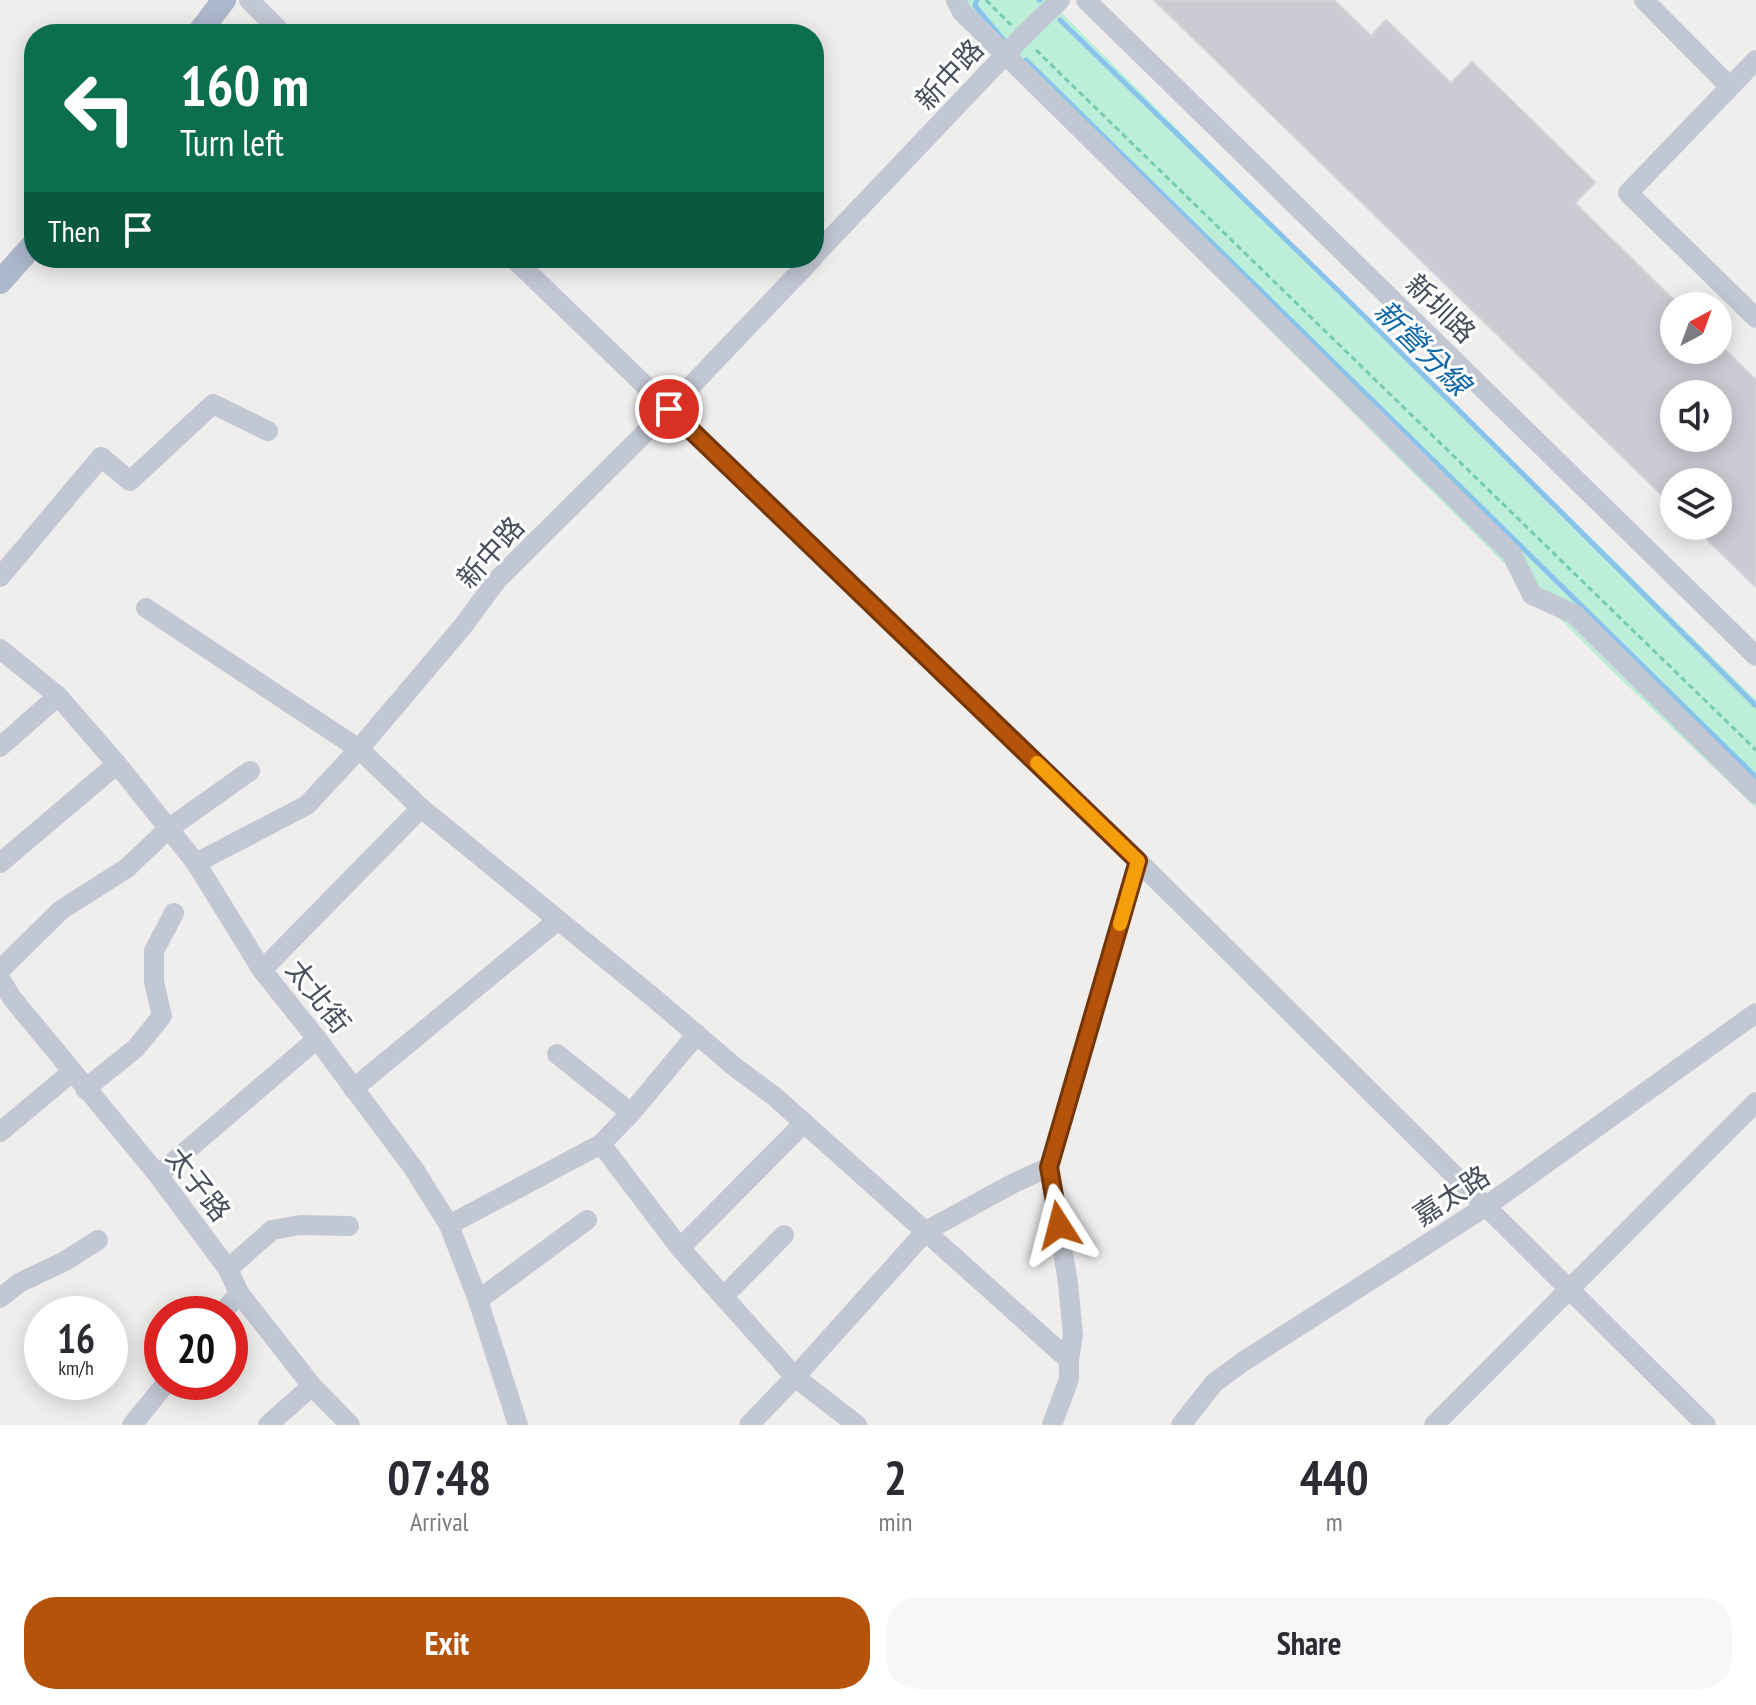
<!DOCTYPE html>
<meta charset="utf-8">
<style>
:root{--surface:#fff;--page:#f7f7f7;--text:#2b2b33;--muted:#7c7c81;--accent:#b45309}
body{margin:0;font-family:"PT Sans Narrow","Noto Sans TC",sans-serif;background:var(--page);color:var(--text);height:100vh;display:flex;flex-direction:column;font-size:30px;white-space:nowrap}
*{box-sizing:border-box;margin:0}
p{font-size:26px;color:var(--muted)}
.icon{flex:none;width:44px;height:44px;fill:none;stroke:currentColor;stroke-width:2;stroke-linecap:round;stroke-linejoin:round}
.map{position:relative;height:1425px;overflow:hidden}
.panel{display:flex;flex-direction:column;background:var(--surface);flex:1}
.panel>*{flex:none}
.hud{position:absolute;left:24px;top:24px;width:800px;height:244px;border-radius:32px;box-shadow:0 4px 20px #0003;background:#0b6e4f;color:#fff;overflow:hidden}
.needle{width:52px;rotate:41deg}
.controls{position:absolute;left:1660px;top:292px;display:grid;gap:16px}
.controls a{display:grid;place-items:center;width:72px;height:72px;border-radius:50%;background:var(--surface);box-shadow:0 4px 20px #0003;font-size:40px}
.speed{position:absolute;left:24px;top:1296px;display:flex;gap:16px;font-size:40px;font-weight:700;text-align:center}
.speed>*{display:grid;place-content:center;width:104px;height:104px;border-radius:50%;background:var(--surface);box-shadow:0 4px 20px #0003;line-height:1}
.speed small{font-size:20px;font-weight:400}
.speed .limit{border:12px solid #d22;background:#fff;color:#111}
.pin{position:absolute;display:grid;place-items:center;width:68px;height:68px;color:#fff;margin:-34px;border:4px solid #fff;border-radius:50%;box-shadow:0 2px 8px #0007}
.me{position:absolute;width:88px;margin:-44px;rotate:351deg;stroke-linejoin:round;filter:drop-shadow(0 0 6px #0008)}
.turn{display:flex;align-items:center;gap:28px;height:168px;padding:0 24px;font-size:36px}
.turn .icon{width:104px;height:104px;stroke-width:2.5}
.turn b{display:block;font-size:56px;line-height:68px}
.then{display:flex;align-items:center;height:76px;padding:0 24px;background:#0003;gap:16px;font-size:30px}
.eta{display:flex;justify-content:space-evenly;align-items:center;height:136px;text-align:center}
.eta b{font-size:48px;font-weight:800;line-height:56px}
.button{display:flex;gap:16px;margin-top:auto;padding:16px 24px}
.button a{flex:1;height:92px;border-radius:32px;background:var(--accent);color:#fff;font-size:32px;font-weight:800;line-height:92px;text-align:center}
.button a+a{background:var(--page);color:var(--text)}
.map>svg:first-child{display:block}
</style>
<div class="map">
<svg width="1756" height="1425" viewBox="0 0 1756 1425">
<rect width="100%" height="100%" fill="#f0eeed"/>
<path fill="#bceeda" d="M 947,0 L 1049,0 L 1214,166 L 1756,700 L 1756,808 L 1612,671 L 1092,153 Z"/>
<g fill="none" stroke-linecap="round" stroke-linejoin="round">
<g stroke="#89c2ea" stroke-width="5">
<path d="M 977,0 L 975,6 L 1003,39"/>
<path d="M 1039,0 L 1040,0"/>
<path d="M 1060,20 L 1350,302 L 1756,706"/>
<path d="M 1026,60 L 1756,777"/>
</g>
</g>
<path fill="#cacbd3" stroke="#d2d2d9" stroke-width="2" fill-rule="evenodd" d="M 1154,0 L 1334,0 L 1371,36 L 1386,20 L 1451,83 L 1472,62 L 1595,182 L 1575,203 L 1680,306 L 1674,306 L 1674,350 L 1718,350 L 1718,343 L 1756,380 L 1756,587 L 1693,526 L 1718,526 L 1718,482 L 1674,482 L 1674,507 ZM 1674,394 L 1718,394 L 1718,438 L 1674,438 Z"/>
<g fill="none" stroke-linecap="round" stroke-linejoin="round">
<g stroke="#74cbb2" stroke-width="3" stroke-dasharray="6 4" stroke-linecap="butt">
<path d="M 986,0 L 1011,25"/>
<path d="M 1036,50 L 1756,750"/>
</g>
<g stroke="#c1c7d3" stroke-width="20">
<path d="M 249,0 L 283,34"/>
<path d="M 956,0 L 962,12 L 1512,554 L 1532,595 L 1574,614 L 1756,794"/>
<path d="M 1086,0 L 1756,656"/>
<path d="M 1644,0 L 1730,87"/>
<path d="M 1756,60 L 1628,193 L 1756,318"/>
<path d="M 814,256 L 1023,36 L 1060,0"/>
<path d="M 513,258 L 1138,861 L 1706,1425"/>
<path d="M 0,577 L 101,457 L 130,481 L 213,404 L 268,431"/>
<path d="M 146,608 L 359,749 L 421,808 L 655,999 L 736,1068 L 774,1096 L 1069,1360 L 1069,1379 L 1052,1425"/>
<path d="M 0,649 L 58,696 L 117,764 L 196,863 L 262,970 L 317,1039 L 414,1169 L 449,1225 L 478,1300 L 518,1425"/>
<path d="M 0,747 L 58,696"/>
<path d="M 0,863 L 117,764"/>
<path d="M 196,863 L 307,805 L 359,749 L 463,626 L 497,580 L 669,409 L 813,258"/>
<path d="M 0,970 L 61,910 L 127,868 L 168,829 L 250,771"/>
<path d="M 262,970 L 421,808"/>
<path d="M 0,979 L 12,998 L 158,1175 L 228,1269 L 239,1293 L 312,1386 L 350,1425"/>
<path d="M 697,1034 L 631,1113 L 601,1144 L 680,1248 L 787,1368 L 795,1377 L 857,1425"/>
<path d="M 557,1054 L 631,1113"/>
<path d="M 85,1089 L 136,1048 L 162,1016 L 154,982 L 154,951 L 174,913"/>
<path d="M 353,1089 L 558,920"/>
<path d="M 0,1132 L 72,1072"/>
<path d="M 158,1175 L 317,1039"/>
<path d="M 449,1225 L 601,1144"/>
<path d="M 680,1248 L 804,1123"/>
<path d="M 228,1269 L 272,1230 L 300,1225 L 349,1226"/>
<path d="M 724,1296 L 784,1235"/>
<path d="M 0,1298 L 19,1283 L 65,1261 L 98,1240"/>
<path d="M 478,1300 L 587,1220"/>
<path d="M 222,1314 L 239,1293"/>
<path d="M 1069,1360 L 1073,1335 L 1068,1283 L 1049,1167 L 1138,861"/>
<path d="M 132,1425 L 167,1382"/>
<path d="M 268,1425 L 312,1386"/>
<path d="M 749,1425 L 795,1377 L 926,1231 L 1012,1184 L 1049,1167"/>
<path d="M 1181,1425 L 1214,1383 L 1244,1361 L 1485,1207 L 1756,1013"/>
<path d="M 1434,1425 L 1756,1102"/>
</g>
<g stroke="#adb7cc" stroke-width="24">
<path d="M 198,34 L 224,0"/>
<path d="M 0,282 L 34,244"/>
</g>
</g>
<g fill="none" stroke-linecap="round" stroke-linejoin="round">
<defs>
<path id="route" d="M 669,409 L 1138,861 L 1049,1167 L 1059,1225"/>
</defs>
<use href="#route" stroke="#753606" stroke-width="20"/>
<use href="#route" stroke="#b45309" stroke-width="14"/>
<path stroke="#f59e0b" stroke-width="14" d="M 1037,763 L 1138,861 L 1120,924"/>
</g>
<g text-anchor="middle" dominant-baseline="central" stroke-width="6" stroke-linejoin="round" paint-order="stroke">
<g font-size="28" fill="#464d5b" stroke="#fff">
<text transform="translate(949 74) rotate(-47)">新中路</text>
<text transform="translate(1441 308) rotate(44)">新圳路</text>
<text transform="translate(490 552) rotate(-48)">新中路</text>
<text transform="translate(319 996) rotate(52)">太北街</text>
<text transform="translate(199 1184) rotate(52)">太子路</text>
<text transform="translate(1451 1195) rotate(-33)">嘉太路</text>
</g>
<g font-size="30" font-style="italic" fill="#0e67a6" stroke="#fff">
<text transform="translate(1423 347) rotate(45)">新營分線</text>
</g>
</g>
</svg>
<div class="controls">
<a><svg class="needle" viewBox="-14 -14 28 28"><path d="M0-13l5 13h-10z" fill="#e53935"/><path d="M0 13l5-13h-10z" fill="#7c7c81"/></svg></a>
<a><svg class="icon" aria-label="sound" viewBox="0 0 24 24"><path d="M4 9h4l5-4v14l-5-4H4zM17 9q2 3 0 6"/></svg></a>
<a><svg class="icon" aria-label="layers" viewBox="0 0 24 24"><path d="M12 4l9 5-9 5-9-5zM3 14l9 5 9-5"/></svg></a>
</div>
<div class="speed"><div>16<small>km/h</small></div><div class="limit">20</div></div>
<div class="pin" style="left:669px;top:409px;background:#d93025"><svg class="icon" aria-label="arrive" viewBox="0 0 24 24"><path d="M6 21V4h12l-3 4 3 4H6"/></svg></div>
<svg class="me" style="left:1059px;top:1225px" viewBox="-20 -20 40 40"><path d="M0-17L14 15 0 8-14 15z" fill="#b45309" stroke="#fff" stroke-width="4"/></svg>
<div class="hud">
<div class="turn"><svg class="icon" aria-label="left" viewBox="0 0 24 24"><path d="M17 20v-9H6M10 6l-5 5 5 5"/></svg><div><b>160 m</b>Turn left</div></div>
<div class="then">Then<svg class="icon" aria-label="arrive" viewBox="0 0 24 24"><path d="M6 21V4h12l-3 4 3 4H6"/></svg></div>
</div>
</div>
<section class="panel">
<div class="eta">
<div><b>07:48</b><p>Arrival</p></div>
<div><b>2</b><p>min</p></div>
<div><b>440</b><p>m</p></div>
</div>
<div class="button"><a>Exit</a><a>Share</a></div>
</section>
